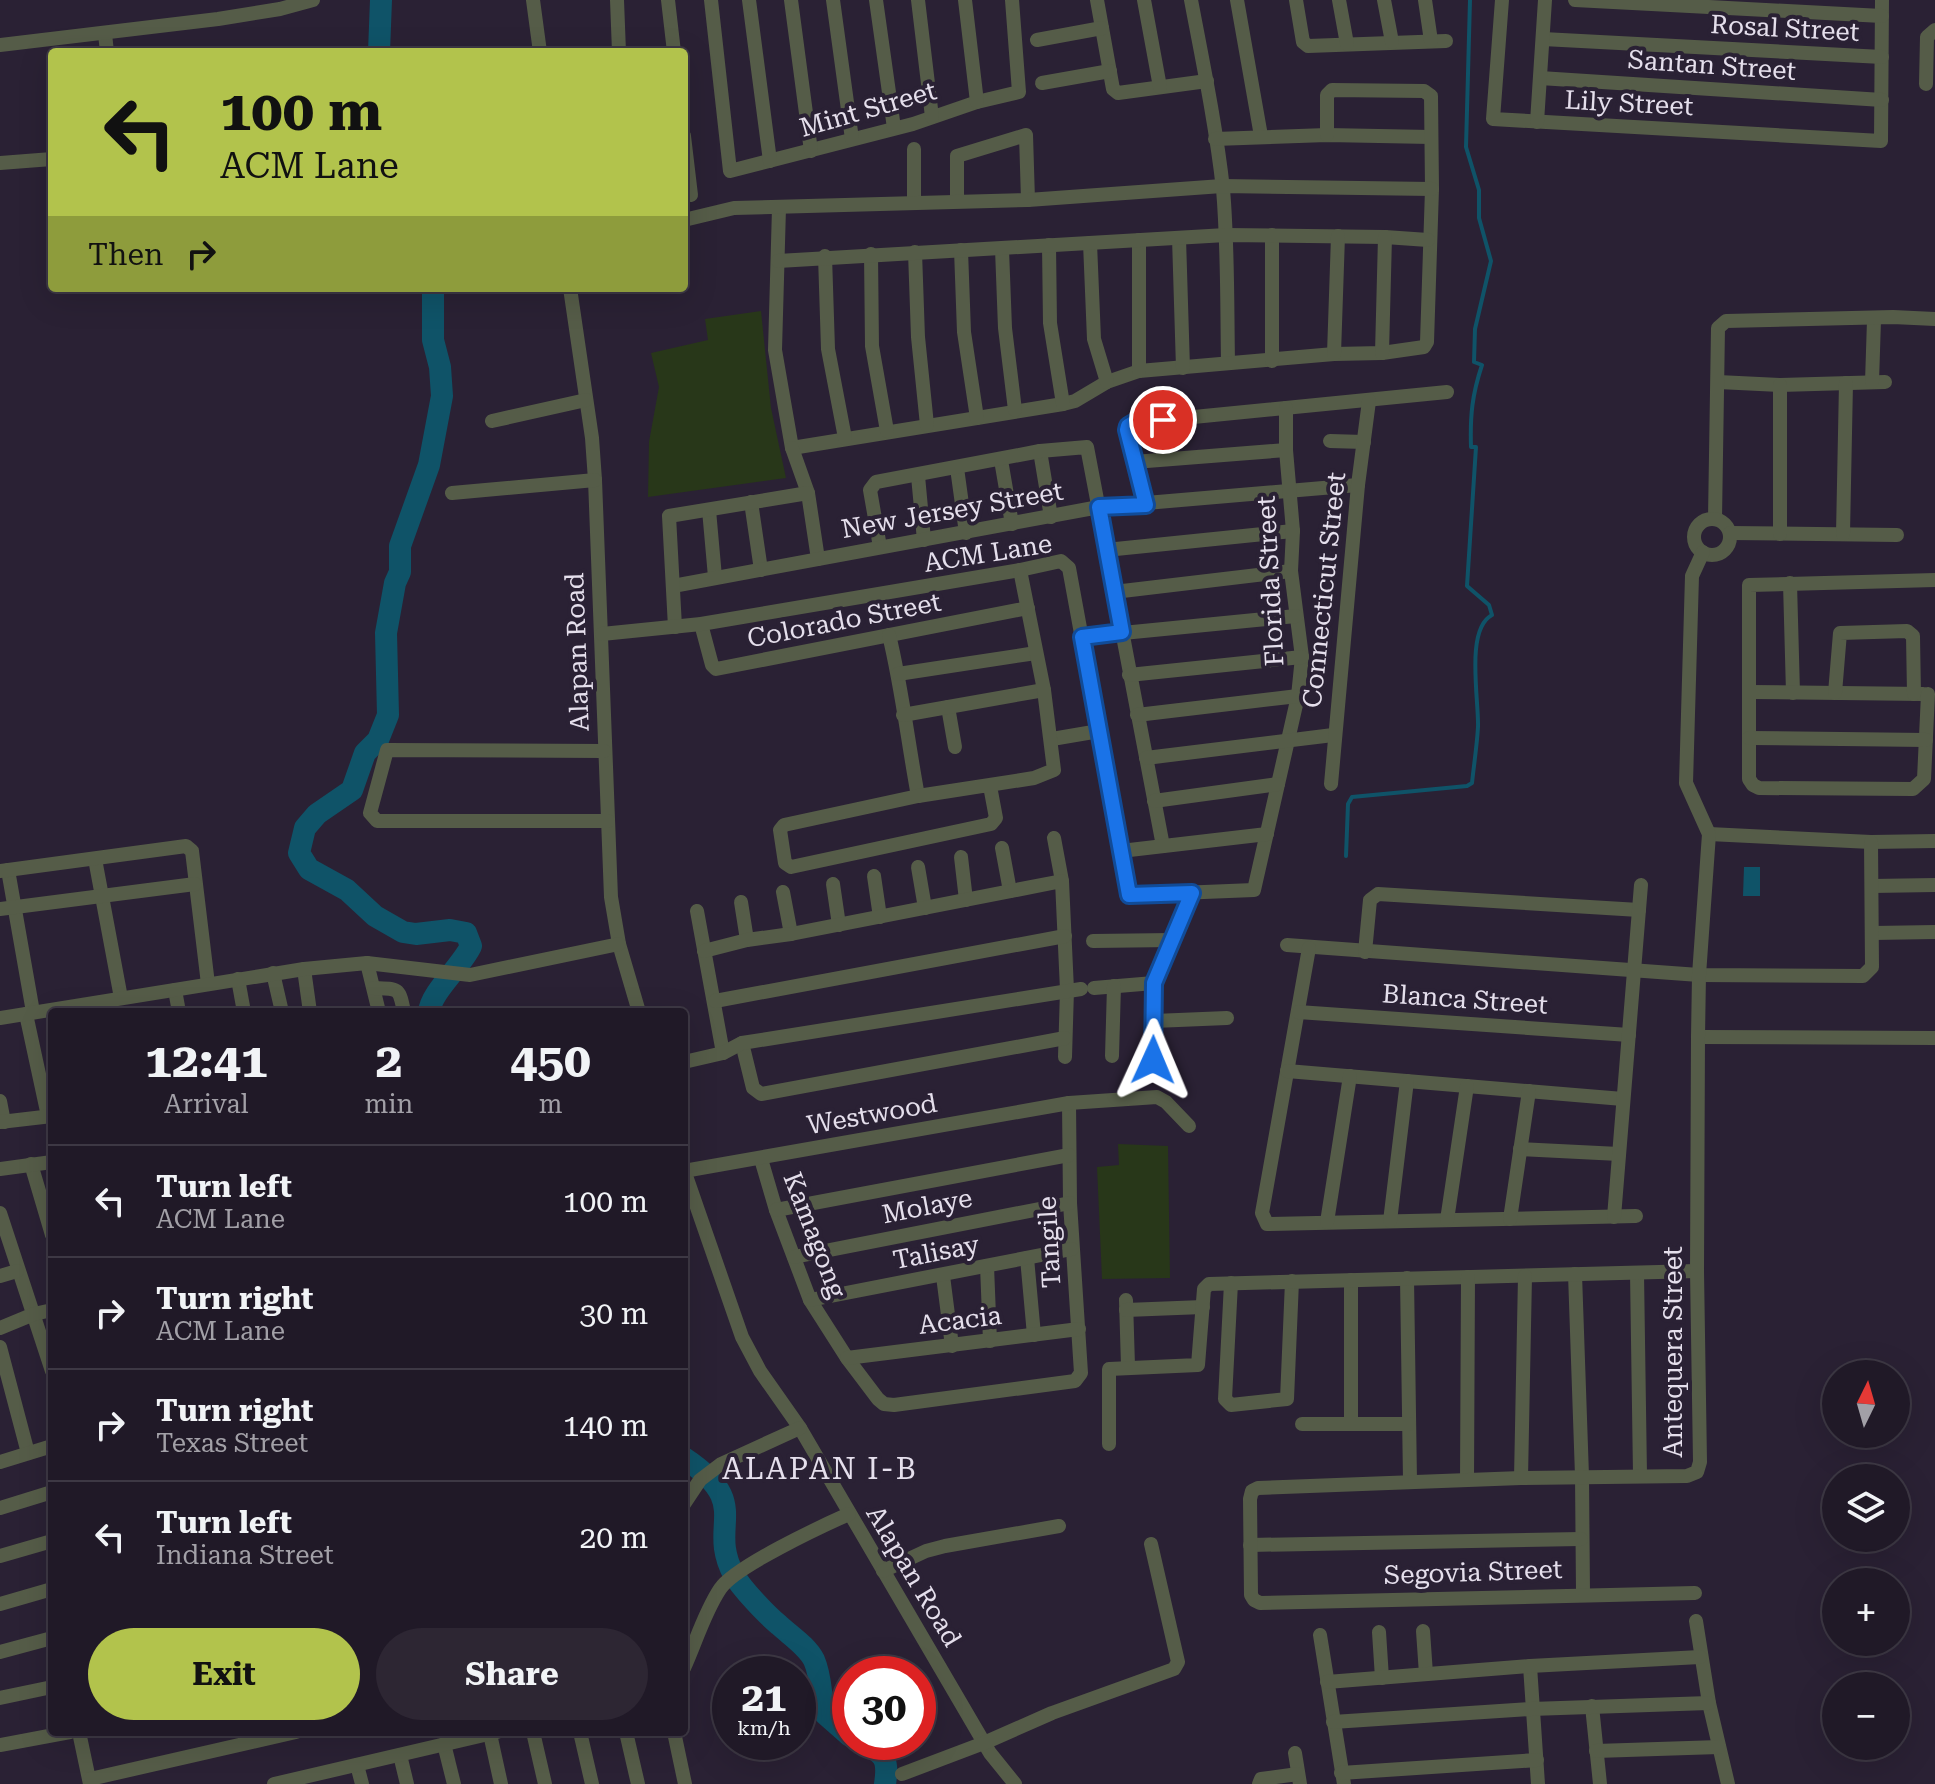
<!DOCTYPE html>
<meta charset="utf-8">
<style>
:root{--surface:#201927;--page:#2d2633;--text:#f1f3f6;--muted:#a2a0a7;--line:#3d3844;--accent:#b2c34c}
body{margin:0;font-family:"Roboto Serif",serif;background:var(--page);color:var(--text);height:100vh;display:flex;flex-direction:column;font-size:30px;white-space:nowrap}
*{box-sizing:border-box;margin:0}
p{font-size:26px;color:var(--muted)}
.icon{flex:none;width:44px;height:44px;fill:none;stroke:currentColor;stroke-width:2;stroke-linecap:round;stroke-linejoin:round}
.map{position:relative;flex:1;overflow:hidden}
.details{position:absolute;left:48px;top:1008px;width:640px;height:728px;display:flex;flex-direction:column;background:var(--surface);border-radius:8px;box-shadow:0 8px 32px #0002,0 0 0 2px var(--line)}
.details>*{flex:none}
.top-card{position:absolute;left:48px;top:48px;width:640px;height:244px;border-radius:8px;box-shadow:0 8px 32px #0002,0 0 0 2px var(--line);background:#b2c34c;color:#111;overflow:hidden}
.needle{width:52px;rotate:5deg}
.buttons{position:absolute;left:1822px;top:1360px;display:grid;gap:16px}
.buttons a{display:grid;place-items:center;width:88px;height:88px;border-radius:50%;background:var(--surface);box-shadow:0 8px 32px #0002,0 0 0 2px var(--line);font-size:40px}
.speed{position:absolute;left:712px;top:1656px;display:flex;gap:16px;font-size:40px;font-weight:700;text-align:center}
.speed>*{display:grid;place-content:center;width:104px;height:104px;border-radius:50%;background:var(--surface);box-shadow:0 8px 32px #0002,0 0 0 2px var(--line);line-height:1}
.speed small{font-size:20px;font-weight:400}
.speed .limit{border:12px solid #d22;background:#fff;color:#111}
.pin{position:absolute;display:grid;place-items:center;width:68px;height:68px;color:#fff;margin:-34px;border:4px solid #fff;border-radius:50%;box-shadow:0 2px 8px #0007}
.me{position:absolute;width:88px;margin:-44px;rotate:1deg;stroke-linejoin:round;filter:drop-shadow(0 0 6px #0008)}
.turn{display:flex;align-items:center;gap:28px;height:168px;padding:0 40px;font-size:36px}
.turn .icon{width:104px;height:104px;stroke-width:2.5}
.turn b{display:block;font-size:56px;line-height:68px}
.then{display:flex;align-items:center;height:76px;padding:0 40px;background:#0003;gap:16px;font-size:30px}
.eta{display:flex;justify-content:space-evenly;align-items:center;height:136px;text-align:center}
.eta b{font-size:48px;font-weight:700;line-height:56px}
.action{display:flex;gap:16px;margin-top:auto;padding:16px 40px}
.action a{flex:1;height:92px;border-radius:48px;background:var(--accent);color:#111;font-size:32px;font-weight:700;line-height:92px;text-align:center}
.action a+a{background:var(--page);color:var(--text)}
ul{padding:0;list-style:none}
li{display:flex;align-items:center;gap:24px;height:112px;padding:0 40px;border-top:2px solid var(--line)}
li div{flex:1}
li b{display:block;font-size:30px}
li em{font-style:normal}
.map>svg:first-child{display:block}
</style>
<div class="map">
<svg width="1935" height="1784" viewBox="0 0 1935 1784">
<rect width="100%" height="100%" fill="#2a2134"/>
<g fill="#283719">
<path d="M 761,311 L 771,408 L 786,478 L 648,497 L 649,442 L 659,387 L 651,353 L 708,340 L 705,319 Z"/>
<path d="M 1118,1144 L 1168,1146 L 1170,1278 L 1102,1279 L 1097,1167 L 1119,1165 Z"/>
</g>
<path fill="#0f5368" d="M 1744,867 L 1760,867 L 1760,896 L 1743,896 Z"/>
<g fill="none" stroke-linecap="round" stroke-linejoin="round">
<path stroke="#0f5368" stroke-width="4" d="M 1346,856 L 1348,804 L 1352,797 L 1467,786 L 1472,783 C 1474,764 1477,745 1478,727 C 1479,700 1465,629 1492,615 L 1489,605 L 1467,586 L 1476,447 L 1471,447 C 1470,416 1472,395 1482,365 L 1474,362 L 1475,329 L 1491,261 L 1479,218 L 1479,190 L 1466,147 L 1470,0"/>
<g stroke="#0f5368" stroke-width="22">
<path d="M 379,52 L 381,0"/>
<path d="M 429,1012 C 431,992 461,967 471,946 L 466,933 L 450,930 L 416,934 L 403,932 L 375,916 L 347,890 L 309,869 L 299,853 L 305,828 L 317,814 L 352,790 L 365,753 L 378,740 L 388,715 L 386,633 L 395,583 L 400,572 L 400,546 L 429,465 L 442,396 L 440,367 L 433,340 L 433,288"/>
<path d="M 684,1458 C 755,1505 706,1524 734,1575 C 741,1588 767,1615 779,1625 C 791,1636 807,1646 814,1660 C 822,1678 820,1697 825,1714 L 850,1736"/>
<path d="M 861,1742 C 884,1753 889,1758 885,1784"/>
</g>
<g stroke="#555c48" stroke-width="14">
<path d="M 533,0 L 540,52"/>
<path d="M 617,0 L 619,52"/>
<path d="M 668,0 L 674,52"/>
<path d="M 711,0 L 730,171 L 913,124 L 977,102 L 1019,92 L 1012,0"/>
<path d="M 749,0 L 770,161"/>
<path d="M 791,0 L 811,151"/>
<path d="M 833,0 L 852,139"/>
<path d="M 876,0 L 894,128"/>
<path d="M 918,0 L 932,117"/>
<path d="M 965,0 L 977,102"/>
<path d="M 1097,0 L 1113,89 L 1118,93 L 1207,81"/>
<path d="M 1144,0 L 1160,87"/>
<path d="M 1191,0 C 1203,63 1216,126 1223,189 C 1228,247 1227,305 1228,362"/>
<path d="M 1237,0 L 1261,136"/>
<path d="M 1296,0 L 1303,42 L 1308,46 L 1446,41"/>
<path d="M 1339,0 L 1347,44"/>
<path d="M 1384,0 L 1392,42"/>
<path d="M 1425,0 L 1431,41"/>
<path d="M 1502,0 L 1493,119 L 1881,141 L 1882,0"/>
<path d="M 1575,0 L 1882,16"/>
<path d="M 105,34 L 107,52"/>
<path d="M 1543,39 L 1882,57"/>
<path d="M 1037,40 L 1102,28"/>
<path d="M 0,45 L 218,19 L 280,9 L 313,0"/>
<path d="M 1540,78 L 1882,100"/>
<path d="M 1042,83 L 1110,71"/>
<path d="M 1926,84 L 1927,37 L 1935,30"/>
<path d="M 1537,122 L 1545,0"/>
<path d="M 684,136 L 691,195"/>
<path d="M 1215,139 L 1327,135 L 1431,137"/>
<path d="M 914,149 L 914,203"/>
<path d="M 0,163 L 52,159"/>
<path d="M 957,201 L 957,156 L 1026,135 L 1028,200"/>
<path d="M 779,208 L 775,350 L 792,448 L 1063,404 L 1075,401 L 1107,382 L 1139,371 L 1334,354 L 1382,353 L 1424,347 L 1427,342 L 1432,189 L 1431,96 L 1424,91 L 1332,90 L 1327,95 L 1327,135"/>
<path d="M 684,220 L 734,208 L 1028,200 L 1222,186 L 1432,189"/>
<path d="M 1272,235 L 1272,361"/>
<path d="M 1179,238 L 1183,368"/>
<path d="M 1139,240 L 1139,371"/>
<path d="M 1090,243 L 1094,339 L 1107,382"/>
<path d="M 1049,245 L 1050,323 L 1063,404"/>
<path d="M 1002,249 L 1005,328 L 1015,410"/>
<path d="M 961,250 L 964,332 L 977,418"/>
<path d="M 915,252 L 918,337 L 927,425"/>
<path d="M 871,254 L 872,346 L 887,431"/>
<path d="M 825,256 L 828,349 L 845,438"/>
<path d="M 778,261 L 1226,235 L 1385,237 L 1428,240"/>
<path d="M 570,288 L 592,438 L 595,480 L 611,897 L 619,944 L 639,1012"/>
<path d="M 1382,353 L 1385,237"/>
<path d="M 1334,354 L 1338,236"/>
<path d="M 1718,382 L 1780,385 L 1885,382"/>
<path d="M 1872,382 L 1874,320"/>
<path d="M 492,421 L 586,400"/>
<path d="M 1330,441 L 1364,442"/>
<path d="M 792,448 L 808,493 L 818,559"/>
<path d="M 1040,451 L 1051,517"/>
<path d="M 1001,460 L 1012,524"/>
<path d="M 1134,462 L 1286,450"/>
<path d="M 957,468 L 966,533"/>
<path d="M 918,476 L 924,540"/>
<path d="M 452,493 L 595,480"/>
<path d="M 751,502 L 761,570"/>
<path d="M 1146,505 L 1127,430 L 1128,426 L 1133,423 L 1447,392"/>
<path d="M 709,510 L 715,577"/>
<path d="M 1715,519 L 1718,328 L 1726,321 L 1893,317 L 1935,319"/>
<circle cx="1712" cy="537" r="18"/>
<path d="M 1730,533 L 1897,535"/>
<path d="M 1780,534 L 1780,385"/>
<path d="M 1843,534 L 1846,383"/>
<path d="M 880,547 L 870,490 L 876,482 L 1040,451 L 1087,447 L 1163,846"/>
<path d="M 1106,550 L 1293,531"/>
<path d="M 1790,583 L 1793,693"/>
<path d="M 673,586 L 1099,507 L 1358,485"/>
<path d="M 1114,592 L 1291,571"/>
<path d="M 701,624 L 712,665 L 716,669 L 1028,608"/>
<path d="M 675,627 L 669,516 L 808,493"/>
<path d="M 602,634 L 701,624 L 1020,570 L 1061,561 L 1069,568 L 1129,895 L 1254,890 L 1298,696 L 1302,657 L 1291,571 L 1293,531 L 1286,450 L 1286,408"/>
<path d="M 889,635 C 902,688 908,743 918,796"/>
<path d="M 1082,637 L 1296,616"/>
<path d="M 898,674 L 1036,653"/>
<path d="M 1129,675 L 1302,657"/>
<path d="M 1749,692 L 1923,694"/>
<path d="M 1835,693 L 1840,633 L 1907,631 L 1913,636 L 1914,694"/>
<path d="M 1928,694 L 1924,779 L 1913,789 L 1759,788 L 1753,785 L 1749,779 L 1749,585 L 1935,580"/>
<path d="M 948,707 L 955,747"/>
<path d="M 903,715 L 1044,690"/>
<path d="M 1137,715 L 1298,696"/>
<path d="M 1749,738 L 1926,740"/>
<path d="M 1052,739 L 1099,731"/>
<path d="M 604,751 L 387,750 L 370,813 L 377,821 L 608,821"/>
<path d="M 1146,758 L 1333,735"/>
<path d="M 1331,784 L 1358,485 L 1369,401"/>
<path d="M 990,786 L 996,818 L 991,824 L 791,867 L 785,863 L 780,830 L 784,825 L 918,796 L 1034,778 L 1054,770 L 1044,690 L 1020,570"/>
<path d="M 1154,801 L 1278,784"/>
<path d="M 1709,834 L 1871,842 L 1935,841"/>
<path d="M 1054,838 L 1062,881"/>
<path d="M 1002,848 L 1010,891"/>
<path d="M 1121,851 L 1267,834"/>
<path d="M 961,857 L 966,900"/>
<path d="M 95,859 L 121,998"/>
<path d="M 918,867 L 925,908"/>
<path d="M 8,870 L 33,1012"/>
<path d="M 0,871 L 186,846 L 192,851 L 208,984"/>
<path d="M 874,876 L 880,917"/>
<path d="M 833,884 L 839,925"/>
<path d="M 1872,886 L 1935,885"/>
<path d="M 783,892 L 791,934"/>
<path d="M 741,902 L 747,940"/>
<path d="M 0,909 L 195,884"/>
<path d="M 697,911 L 723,1053"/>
<path d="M 1873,933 L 1935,932"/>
<path d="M 1093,941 L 1172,940"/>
<path d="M 1287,945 L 1699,975 L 1863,976 L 1872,967 L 1871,842"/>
<path d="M 1309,948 L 1262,1213 L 1267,1224 L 1636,1216"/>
<path d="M 704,951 L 747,940 L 791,934 L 1062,881 L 1067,990 L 1065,1057"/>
<path d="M 1365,952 L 1370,900 L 1378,894 L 1639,910"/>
<path d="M 367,963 L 379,1012"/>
<path d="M 304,969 L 310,1012"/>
<path d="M 273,973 L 282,1012"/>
<path d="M 238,979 L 244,1012"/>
<path d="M 374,988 C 399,989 399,987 404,1012"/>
<path d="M 1094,988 L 1154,983"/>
<path d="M 175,990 L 179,1012"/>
<path d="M 715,1001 L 1065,936"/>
<path d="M 1298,1012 L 1629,1035"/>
<path d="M 26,1014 L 48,1116"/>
<path d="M 0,1018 L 304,969 L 367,963 L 470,975 L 619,944"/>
<path d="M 1154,1021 L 1227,1018"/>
<path d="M 1698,1037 L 1935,1038"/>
<path d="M 742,1043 L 753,1088 L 761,1094 L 1065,1038"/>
<path d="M 1112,1056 L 1114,986"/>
<path d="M 1153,1060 L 1154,983 L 1192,893"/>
<path d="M 684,1062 L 723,1053 L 742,1043 L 1081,989"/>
<path d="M 1287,1071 L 1623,1099"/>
<path d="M 0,1101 L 4,1122"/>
<path d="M 0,1122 L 52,1116"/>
<path d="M 1520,1149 L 1619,1154"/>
<path d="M 761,1159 L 776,1210 L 810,1300 L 847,1358 L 878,1399 L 884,1404 L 894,1405 L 1075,1381 L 1081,1373 L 1070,1203 L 1069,1103"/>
<path d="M 31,1164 L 52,1235"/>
<path d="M 0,1169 L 52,1162"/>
<path d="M 684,1170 L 742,1337 L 760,1371 L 800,1428 L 990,1753 L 1015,1784"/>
<path d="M 684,1171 L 1069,1103 L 1157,1097 L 1166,1102 L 1189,1126"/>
<path d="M 776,1210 L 1069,1155"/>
<path d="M 0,1213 L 52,1371"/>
<path d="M 1614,1217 L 1641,885"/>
<path d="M 1510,1219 L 1529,1091"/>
<path d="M 1447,1220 L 1467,1086"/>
<path d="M 1390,1221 L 1407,1081"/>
<path d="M 1327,1222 L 1350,1076"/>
<path d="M 794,1257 L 1070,1203"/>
<path d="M 1027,1258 L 1034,1335"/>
<path d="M 987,1266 L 990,1341"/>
<path d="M 1637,1273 L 1640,1475"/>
<path d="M 1575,1274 L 1582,1476 L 1583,1593"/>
<path d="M 0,1276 L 17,1271"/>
<path d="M 943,1276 L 952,1346"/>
<path d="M 1407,1278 L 1410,1481"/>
<path d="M 1351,1280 L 1351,1423"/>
<path d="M 1231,1283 L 1225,1399 L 1231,1405 L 1287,1399 L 1292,1281"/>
<path d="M 810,1300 L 1072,1249"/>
<path d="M 1126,1300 L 1128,1366"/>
<path d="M 1126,1310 L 1203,1307"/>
<path d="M 0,1328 L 34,1314 L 52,1310"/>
<path d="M 0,1347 L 28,1453"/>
<path d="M 847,1358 L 1079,1329"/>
<path d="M 1302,1424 L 1409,1424"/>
<path d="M 1109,1444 L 1109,1369 L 1198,1365 L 1204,1289 L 1209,1284 L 1697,1271"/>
<path d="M 0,1462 L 52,1446"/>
<path d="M 1521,1478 L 1525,1276"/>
<path d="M 1467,1480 L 1468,1277"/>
<path d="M 684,1504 L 700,1480 L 721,1464 L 800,1428"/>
<path d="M 0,1508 L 52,1492"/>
<path d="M 1250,1545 L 1581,1539"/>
<path d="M 0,1556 L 52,1541"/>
<path d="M 883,1571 L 926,1551 L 945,1546 L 1059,1526"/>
<path d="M 1695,1593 L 1260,1603 L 1254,1600 L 1251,1595 L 1250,1499 L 1252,1491 L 1258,1488 L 1521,1478 L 1687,1476 L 1697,1472 L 1700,1462 L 1697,1271 L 1698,1037 L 1699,975 L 1709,834 L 1686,783 L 1692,576 L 1703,552"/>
<path d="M 0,1604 L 52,1589"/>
<path d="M 1696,1621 L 1709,1703 L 1728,1784"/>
<path d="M 1423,1631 L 1426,1674"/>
<path d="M 1379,1632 L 1382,1678"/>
<path d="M 1320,1635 L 1344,1784"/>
<path d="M 0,1652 L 52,1638"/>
<path d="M 1530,1666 L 1538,1784"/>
<path d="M 684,1668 C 696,1642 704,1613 720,1589 C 734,1567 822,1526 849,1514"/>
<path d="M 1327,1682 L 1530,1666 L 1700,1657"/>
<path d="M 0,1698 L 52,1687"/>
<path d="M 1592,1706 L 1600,1784"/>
<path d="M 1333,1722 L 1531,1709 L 1709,1703"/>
<path d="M 79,1732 L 90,1784"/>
<path d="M 533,1732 L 545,1784"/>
<path d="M 580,1732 L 592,1784"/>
<path d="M 626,1732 L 638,1784"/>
<path d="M 674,1732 L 685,1784"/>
<path d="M 490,1734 L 501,1784"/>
<path d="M 444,1744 L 454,1784"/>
<path d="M 0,1745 L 70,1732"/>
<path d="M 1596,1751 L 1719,1747"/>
<path d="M 1295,1753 L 1300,1784"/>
<path d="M 400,1755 L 407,1784"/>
<path d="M 357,1765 L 362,1784"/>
<path d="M 1341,1773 L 1537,1760"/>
<path d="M 902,1774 L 984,1743 L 1052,1713 L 1174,1669 L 1178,1662 L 1151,1544"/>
<path d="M 90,1779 L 296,1732"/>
<path d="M 274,1784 L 497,1732"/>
<path d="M 1259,1784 L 1261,1779 L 1298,1774"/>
</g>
</g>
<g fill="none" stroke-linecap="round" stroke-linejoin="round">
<defs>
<path id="route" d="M 1153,1060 L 1154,983 L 1192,893 L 1129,895 L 1082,637 L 1122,632 L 1099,507 L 1146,505 L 1127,430 L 1128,426 L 1133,423 L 1163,420"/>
</defs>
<use href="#route" stroke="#114b97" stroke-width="20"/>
<use href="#route" stroke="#1a73e8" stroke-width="14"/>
</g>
<g text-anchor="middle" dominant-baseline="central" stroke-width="8" stroke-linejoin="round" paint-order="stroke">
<g font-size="26" fill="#e5dfec" stroke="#2a2134">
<text transform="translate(1785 28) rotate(3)">Rosal Street</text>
<text transform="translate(1712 65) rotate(4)">Santan Street</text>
<text transform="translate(1629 103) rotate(3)">Lily Street</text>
<text transform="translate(868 109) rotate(-16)">Mint Street</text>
<text transform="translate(952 510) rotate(-10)">New Jersey Street</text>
<text transform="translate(988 553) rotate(-9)">ACM Lane</text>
<text transform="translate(1270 581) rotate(-93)">Florida Street</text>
<text transform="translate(1324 590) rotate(-84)">Connecticut Street</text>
<text transform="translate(844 620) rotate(-11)">Colorado Street</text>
<text transform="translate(577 652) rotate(-92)">Alapan Road</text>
<text transform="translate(1465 999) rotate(4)">Blanca Street</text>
<text transform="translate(872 1114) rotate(-10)">Westwood</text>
<text transform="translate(927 1206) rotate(-11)">Molaye</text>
<text transform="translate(815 1235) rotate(69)">Kamagong</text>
<text transform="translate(1049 1242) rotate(-93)">Tangile</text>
<text transform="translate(936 1252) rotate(-11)">Talisay</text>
<text transform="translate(960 1320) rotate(-7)">Acacia</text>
<text transform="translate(1673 1352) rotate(-90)">Antequera Street</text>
<text transform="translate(1473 1572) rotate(-2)">Segovia Street</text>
<text transform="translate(914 1576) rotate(59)">Alapan Road</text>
</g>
<g font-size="30" letter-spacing="2" fill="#e5dfec" stroke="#2a2134">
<text x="820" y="1468">ALAPAN I-B</text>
</g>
</g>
</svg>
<div class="buttons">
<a><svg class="needle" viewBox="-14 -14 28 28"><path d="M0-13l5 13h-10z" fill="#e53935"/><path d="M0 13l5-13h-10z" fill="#a2a0a7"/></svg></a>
<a><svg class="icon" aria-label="layers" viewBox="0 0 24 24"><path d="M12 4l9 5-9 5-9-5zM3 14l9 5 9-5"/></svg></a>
<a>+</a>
<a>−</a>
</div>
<div class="speed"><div>21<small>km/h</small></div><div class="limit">30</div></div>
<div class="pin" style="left:1163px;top:420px;background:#d93025"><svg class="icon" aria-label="arrive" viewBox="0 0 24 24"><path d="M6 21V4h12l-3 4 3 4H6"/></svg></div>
<svg class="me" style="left:1153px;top:1060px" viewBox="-20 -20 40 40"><path d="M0-17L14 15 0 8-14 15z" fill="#1a73e8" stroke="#fff" stroke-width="4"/></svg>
<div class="top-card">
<div class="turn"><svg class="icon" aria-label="left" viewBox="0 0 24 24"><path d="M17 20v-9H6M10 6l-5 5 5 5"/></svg><div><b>100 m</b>ACM Lane</div></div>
<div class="then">Then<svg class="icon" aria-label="right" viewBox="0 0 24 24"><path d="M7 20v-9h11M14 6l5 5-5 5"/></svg></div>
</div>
<section class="details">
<div class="eta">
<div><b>12:41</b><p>Arrival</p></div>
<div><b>2</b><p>min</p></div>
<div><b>450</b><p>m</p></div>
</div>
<ul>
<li><svg class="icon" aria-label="left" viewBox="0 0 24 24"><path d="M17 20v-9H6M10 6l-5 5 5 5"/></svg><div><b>Turn left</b><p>ACM Lane</p></div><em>100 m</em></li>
<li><svg class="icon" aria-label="right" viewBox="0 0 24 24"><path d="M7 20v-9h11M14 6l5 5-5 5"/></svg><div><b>Turn right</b><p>ACM Lane</p></div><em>30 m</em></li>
<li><svg class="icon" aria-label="right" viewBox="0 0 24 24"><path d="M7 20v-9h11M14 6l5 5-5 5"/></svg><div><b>Turn right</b><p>Texas Street</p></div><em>140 m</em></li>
<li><svg class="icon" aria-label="left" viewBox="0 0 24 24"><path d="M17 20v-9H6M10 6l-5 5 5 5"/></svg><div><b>Turn left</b><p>Indiana Street</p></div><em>20 m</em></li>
</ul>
<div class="action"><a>Exit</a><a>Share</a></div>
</section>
</div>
